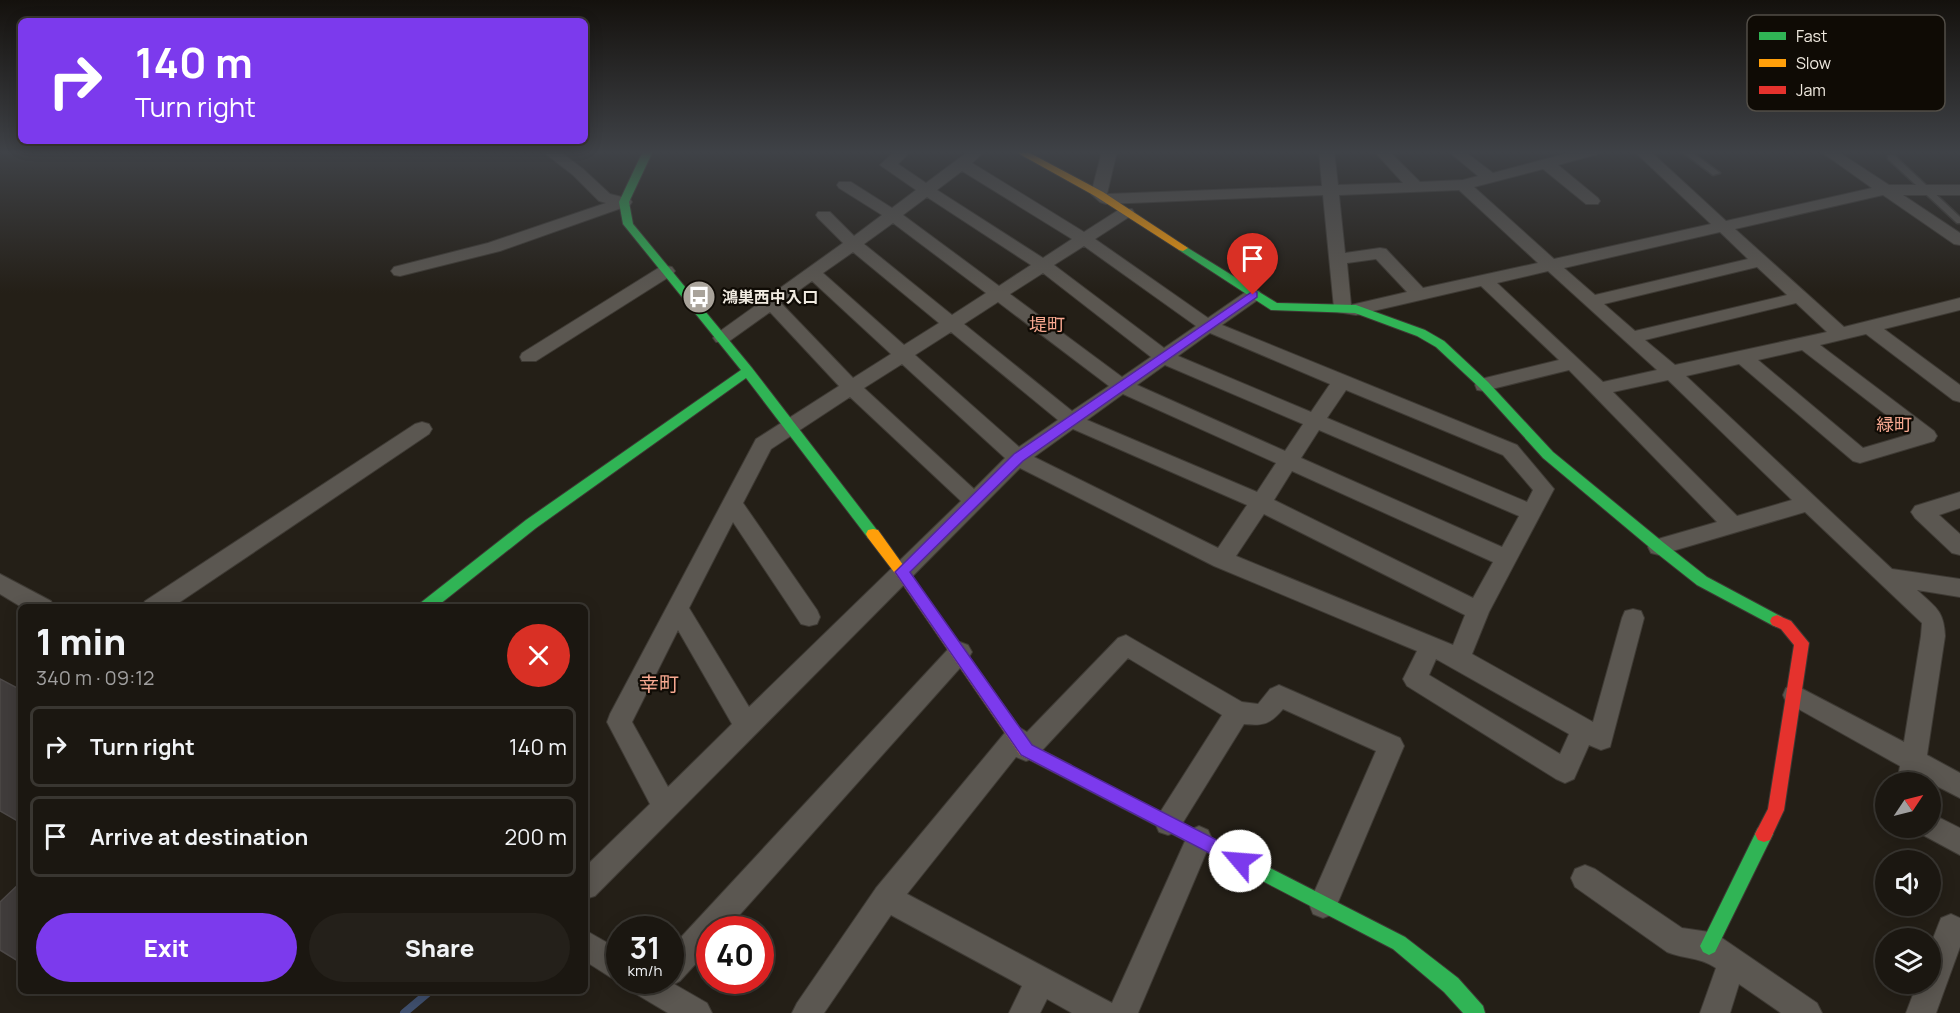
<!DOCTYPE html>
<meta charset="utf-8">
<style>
:root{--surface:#1b1711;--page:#24201a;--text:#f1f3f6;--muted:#a09f9f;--line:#393631;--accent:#7c3aed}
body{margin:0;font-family:Manrope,"Noto Sans JP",sans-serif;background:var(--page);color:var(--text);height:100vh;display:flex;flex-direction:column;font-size:22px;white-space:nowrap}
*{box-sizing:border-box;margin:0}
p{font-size:20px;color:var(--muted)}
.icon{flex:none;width:33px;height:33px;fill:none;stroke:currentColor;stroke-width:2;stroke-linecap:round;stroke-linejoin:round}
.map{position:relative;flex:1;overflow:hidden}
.panel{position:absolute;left:18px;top:604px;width:570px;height:390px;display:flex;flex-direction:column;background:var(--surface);border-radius:9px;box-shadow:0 3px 15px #0003,0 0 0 2px var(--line)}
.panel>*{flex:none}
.guide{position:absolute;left:18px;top:18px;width:570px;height:126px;border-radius:9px;box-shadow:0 3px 15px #0003,0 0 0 2px var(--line);background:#7c3aed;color:#fff;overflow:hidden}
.needle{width:39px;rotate:55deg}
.tools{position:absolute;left:1875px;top:772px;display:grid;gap:12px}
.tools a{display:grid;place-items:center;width:66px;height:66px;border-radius:50%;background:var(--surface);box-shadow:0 3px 15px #0003,0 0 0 2px var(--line);font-size:30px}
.speed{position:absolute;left:606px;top:916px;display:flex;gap:12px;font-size:30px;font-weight:700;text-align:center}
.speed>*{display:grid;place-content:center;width:78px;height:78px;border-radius:50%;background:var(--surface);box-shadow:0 3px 15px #0003,0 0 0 2px var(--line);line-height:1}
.speed small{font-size:15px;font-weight:400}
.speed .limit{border:9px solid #d22;background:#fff;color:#111}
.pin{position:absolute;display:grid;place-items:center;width:51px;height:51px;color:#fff;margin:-62px -26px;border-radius:50% 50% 50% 0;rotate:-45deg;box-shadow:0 0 6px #0007}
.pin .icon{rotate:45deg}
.me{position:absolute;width:66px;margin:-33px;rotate:297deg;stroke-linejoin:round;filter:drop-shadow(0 0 4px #0008)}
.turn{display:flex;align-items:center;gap:21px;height:126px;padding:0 18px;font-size:27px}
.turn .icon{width:78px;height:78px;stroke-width:2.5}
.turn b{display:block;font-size:42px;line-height:51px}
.round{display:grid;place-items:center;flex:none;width:63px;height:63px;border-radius:32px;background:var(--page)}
.overview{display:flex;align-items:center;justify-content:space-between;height:102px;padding:0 18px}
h1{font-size:36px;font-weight:800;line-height:45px}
.cta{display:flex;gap:12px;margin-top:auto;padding:12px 18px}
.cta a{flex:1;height:69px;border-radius:36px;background:var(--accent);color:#fff;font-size:24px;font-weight:800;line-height:69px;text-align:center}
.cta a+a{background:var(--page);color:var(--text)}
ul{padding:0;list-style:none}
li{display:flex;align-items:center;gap:18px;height:81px;margin:0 12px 9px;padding:0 6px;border:3px solid var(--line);border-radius:9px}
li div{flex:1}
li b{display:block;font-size:22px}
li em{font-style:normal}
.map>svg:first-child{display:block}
</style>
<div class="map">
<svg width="1960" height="1013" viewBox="0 0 1960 1013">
<rect width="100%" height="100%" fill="#241f17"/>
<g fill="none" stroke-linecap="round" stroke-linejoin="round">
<path stroke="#3f4f6d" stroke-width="8" d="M 404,1013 L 429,992"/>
</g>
<g fill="#403c3b" stroke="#4c4847" stroke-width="1.5">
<path d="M 0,679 L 21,690 L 21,823 L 0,811 Z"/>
<path d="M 21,882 L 21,963 L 0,950 L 0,902 Z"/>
</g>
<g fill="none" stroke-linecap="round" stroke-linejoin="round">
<defs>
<g id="lane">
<path d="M 1681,151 L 1690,151 L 1720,173 L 1713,175 Z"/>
<path d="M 1888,155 L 1894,155 L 1960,217 L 1960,223 L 1957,223 L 1888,159 Z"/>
</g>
<g id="street">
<path d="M 542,151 L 559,151 L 583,169 L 610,194 L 630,199 L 632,202 L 630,205 L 500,251 L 400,276 L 394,275 L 391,271 L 394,267 L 488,243 L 606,203 L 599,201 L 573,175 Z"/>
<path d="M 895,151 L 911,151 L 898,164 L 926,183 L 969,151 L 985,151 L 972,163 L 1084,232 L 1120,209 L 1132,209 L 1134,212 L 1132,215 L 1095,239 L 1208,318 L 1247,291 L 1259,291 L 1262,295 L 1259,299 L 1222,325 L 1517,445 L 1554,489 L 1489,612 L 1472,654 L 1593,722 L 1622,618 L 1625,611 L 1633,609 L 1641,611 L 1644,618 L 1610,747 L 1601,750 L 1589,745 L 1574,779 L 1565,783 L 1556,779 L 1407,686 L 1403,679 L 1417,651 L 1214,566 L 1020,468 L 595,896 L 585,899 L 585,867 L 650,804 L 607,722 L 610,714 L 756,439 L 839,386 L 770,312 L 728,342 L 716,342 L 713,338 L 716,334 L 843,243 L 818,218 L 816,215 L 818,212 L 830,212 L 854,236 L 882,215 L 839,188 L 837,185 L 839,182 L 851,182 L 892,208 L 916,190 L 880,165 ZM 962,171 L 1072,239 L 1043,258 L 937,190 ZM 927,197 L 1031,265 L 999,286 L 903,215 ZM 893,223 L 986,293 L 952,315 L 864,244 ZM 1084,246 L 1196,326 L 1164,348 L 1054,265 ZM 853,252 L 939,323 L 904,345 L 823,273 ZM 1043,273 L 1151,357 L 1122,377 L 1010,294 ZM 812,281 L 891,354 L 853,378 L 781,303 ZM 998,302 L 1109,386 L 1072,411 L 964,324 ZM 951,332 L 1058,420 L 1019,447 L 915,355 ZM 1210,333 L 1330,384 L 1311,412 L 1178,356 ZM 902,364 L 1005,458 L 974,489 L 864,388 ZM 1165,365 L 1303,424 L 1285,451 L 1137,385 ZM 1346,390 L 1503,455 L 1533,490 L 1527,502 L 1327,418 ZM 1123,394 L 1276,463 L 1257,492 L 1087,420 ZM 850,397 L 961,501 L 749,707 L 689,608 L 733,522 L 801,624 L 809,626 L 817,624 L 820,617 L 817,610 L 743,503 L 771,449 ZM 1073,429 L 1247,505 L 1218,548 L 1034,457 ZM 1319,430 L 1519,516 L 1502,547 L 1301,458 ZM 1292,471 L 1493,562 L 1473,598 L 1274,500 ZM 1264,514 L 1465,615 L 1453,645 L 1236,556 ZM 678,630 L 732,724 L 668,787 L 632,722 ZM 1436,659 L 1569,734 L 1560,754 L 1429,675 Z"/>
<path d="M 1102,151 L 1117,151 L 1107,194 L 1322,186 L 1319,151 L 1334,151 L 1338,185 L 1403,183 L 1374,151 L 1389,151 L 1420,182 L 1463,180 L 1478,176 L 1448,151 L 1464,151 L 1493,173 L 1576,151 L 1600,151 L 1598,154 L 1558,165 L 1598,198 L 1600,201 L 1598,204 L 1586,204 L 1543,169 L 1474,187 L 1554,259 L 1711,224 L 1634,151 L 1650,151 L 1726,221 L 1872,188 L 1820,151 L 1837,151 L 1889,185 L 1960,185 L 1960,195 L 1903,195 L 1960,233 L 1960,245 L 1954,244 L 1883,195 L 1735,229 L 1844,327 L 1960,298 L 1960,310 L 1884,329 L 1960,385 L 1960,402 L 1953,400 L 1866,334 L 1820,345 L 1934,431 L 1937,436 L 1934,441 L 1860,463 L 1853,461 L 1739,364 L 1686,376 L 1892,569 L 1960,579 L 1960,597 L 1917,590 C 1935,607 1944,610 1945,636 L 1927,755 L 1960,773 L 1960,798 L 1923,779 L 1923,783 L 1897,783 L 1900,766 L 1786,702 L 1783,695 L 1786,688 L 1795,685 L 1904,742 L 1921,636 L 1922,623 L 1805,512 L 1659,555 L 1651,553 L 1648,547 L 1651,541 L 1717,522 L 1569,370 L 1484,391 L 1477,390 L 1475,385 L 1477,380 L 1559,360 L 1481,286 L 1356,315 L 1337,312 L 1334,308 L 1323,195 L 1106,204 L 1100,202 L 1091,194 ZM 1459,190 L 1538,263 L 1423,288 L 1386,249 L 1380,248 L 1345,253 L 1339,195 ZM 1720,232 L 1748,259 L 1595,295 L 1564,268 ZM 1376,259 L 1407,292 L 1351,305 L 1347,263 ZM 1757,267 L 1787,295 L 1635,331 L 1604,304 ZM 1548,271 L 1657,370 L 1603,382 L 1497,283 ZM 1796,303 L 1827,332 L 1675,365 L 1645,340 ZM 1802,350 L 1911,434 L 1863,448 L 1758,360 ZM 1668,380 L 1792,500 L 1737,516 L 1613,392 Z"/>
<path d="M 666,266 L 672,267 L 675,271 L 672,275 L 536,361 L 522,361 L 520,357 L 522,353 L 660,267 Z"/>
<path d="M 422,422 L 429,424 L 432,429 L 429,434 L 171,608 L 142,608 L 145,601 L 415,424 Z"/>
<path d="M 1960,492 L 1960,508 L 1939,515 L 1960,534 L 1960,555 L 1952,553 L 1915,518 L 1911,512 L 1915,506 Z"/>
<path d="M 0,574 L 51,601 L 54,608 L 23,608 L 0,594 Z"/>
<path d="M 1126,635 L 1242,702 L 1258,704 L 1270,689 L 1279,685 L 1400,738 L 1404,746 L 1333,914 L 1323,918 L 1313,914 L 1309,904 L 1376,751 L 1283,709 C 1270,724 1264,726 1244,724 L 1177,832 L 1168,835 L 1159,832 L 1155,823 L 1159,814 L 1222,715 L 1128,658 L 1035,758 L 1026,761 L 1016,757 L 907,894 L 1112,1003 L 1190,830 L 1199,826 L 1208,830 L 1212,839 L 1138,1013 L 1072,1013 L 1047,999 L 1040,1013 L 1009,1013 L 1022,986 L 891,915 L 824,1013 L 792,1013 L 797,1003 L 876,888 L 1008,729 L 1017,726 L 1027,732 L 1118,638 Z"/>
<path d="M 960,642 L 968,645 L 972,652 L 968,659 L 726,930 L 710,930 L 710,948 L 680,981 L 674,984 L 707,1003 L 712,1013 L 668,1013 L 631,991 L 627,981 L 670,981 L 670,949 L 952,645 Z"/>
<path d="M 1930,813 L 1960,828 L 1960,855 L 1921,834 L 1918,828 L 1930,828 Z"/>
<path d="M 1585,865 L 1595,869 L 1682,928 L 1709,932 L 1719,936 L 1817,1003 L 1822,1013 L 1781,1013 L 1739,984 L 1730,1013 L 1700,1013 L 1716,968 C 1700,957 1684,959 1667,952 L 1575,887 L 1571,878 L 1575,869 Z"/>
<path d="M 1951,914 L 1960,918 L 1960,947 L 1936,1013 L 1906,1013 L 1917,984 L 1930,984 L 1930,946 L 1941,918 Z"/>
<path d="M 585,930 L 620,950 L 621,981 L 610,977 L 585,961 Z"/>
</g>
<g id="fast">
<path d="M 643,151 L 653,151 L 629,202 L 633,224 L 752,368 L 880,534 L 878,538 L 868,538 L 746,378 L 536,528 L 435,608 L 417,608 L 419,604 L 526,520 L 741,370 L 623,224 L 619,202 Z"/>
<path d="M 1183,245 L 1277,303 L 1356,305 L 1425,330 L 1444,341 L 1488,382 L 1553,452 L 1664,543 L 1707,577 L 1782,617 L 1784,621 L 1782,625 L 1777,627 L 1772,625 L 1697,585 L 1654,551 L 1543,458 L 1480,388 L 1436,347 L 1417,336 L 1355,313 L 1271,310 L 1179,250 L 1179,246 Z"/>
<path d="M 1065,763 L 1405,937 L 1458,978 L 1483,1006 L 1485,1013 L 1463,1013 L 1444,992 L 1393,949 L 1059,775 L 1057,770 L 1059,765 Z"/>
<path d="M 1764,826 L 1770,828 L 1773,834 L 1715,952 L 1709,955 L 1703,952 L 1700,946 L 1703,940 L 1758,828 Z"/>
</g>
<g id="slow">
<path d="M 1014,151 L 1026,151 L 1103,192 L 1188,248 L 1183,251 L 1179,250 L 1095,196 Z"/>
<path d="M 873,529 L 878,530 L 1032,745 L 1071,765 L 1073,770 L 1071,775 L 1065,777 L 1059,775 L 1020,755 L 897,576 L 868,538 L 866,534 L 868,530 Z"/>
</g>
<path id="jam" d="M 1777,615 L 1791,621 L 1809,643 L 1784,810 L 1770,840 L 1764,842 L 1758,840 L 1755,834 L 1768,809 L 1794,645 L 1781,629 L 1772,625 L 1770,621 L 1772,617 Z"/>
</defs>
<use href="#lane" stroke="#3e3a34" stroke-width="3"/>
<use href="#street" stroke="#3e3a34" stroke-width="2"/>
<use href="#fast" stroke="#3e3a34" stroke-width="2"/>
<use href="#slow" stroke="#3e3a34" stroke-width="2"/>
<use href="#jam" stroke="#3e3a34" stroke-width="2"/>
<use href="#lane" fill="#5b5751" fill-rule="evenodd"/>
<use href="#street" fill="#5b5751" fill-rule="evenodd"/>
<use href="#fast" fill="#30b455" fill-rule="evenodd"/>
<use href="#slow" fill="#ff9f0a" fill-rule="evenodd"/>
<use href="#jam" fill="#e5322d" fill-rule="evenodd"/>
</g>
<linearGradient id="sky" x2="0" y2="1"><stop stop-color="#14110d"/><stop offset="0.52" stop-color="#3f4247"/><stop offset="1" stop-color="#3f4247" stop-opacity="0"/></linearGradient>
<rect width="1960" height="293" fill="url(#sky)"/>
<path fill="#7c3aed" stroke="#51269a" stroke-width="1.5" d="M 1253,291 L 1257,292 L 1257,297 L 1023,461 L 910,572 L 1032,745 L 1246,855 L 1249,861 L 1246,867 L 1240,869 L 1021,755 L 895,572 L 1014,454 Z"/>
<defs>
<symbol id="bus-disc" viewBox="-11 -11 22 22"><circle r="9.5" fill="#a9a39a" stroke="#0f0b05"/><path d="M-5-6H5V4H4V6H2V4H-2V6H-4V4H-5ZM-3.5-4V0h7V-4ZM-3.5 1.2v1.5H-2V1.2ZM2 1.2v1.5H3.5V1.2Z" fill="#fff"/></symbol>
</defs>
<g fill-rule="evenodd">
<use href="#bus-disc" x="680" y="278" width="38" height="38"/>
</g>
<g text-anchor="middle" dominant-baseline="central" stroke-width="4.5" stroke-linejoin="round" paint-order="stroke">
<g font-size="16" font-weight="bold" fill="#f0eae0" stroke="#0f0b05" text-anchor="start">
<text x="722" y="297">鴻巣西中入口</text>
</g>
<g font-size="18" fill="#f7a890" stroke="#0f0b05">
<text x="1047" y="324">堤町</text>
<text x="1894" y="424">緑町</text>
</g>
<g font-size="20" fill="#f7a890" stroke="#0f0b05">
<text x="659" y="683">幸町</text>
</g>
</g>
<rect x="1747" y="15" width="198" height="96" rx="9" fill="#0f0b05" stroke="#524e47" stroke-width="1.5"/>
<rect x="1759" y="32" width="27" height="8" fill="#30b455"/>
<rect x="1759" y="59" width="27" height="8" fill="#ff9f0a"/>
<rect x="1759" y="86" width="27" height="8" fill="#e5322d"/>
<g font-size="16" fill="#f0eae0">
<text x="1796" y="42">Fast</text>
<text x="1796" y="69">Slow</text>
<text x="1796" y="96">Jam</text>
</g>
</svg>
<div class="tools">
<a><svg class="needle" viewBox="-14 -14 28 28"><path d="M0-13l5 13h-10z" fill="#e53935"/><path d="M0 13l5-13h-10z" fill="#a09f9f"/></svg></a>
<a><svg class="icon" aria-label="sound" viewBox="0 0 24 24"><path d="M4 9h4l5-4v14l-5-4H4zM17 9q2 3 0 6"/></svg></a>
<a><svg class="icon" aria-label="layers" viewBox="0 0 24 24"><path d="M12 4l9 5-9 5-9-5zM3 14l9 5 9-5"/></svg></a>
</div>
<div class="speed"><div>31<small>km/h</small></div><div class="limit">40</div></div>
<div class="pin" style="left:1253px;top:295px;background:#d93025"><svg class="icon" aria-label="arrive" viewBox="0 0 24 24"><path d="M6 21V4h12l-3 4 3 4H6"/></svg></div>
<svg class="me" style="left:1240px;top:861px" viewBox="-20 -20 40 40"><circle r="19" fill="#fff"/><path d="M0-13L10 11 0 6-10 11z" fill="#7c3aed"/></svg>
<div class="guide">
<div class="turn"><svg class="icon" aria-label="right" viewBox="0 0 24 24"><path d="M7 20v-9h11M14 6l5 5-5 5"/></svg><div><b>140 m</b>Turn right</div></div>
</div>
<section class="panel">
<div class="overview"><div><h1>1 min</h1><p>340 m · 09:12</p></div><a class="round" style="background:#d93025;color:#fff"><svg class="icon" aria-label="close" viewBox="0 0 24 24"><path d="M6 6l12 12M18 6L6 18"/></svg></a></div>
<ul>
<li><svg class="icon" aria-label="right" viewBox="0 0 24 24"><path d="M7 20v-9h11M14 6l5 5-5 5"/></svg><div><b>Turn right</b></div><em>140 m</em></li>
<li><svg class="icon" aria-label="arrive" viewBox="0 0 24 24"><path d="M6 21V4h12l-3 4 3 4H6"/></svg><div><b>Arrive at destination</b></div><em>200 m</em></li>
</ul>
<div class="cta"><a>Exit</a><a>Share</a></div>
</section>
</div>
